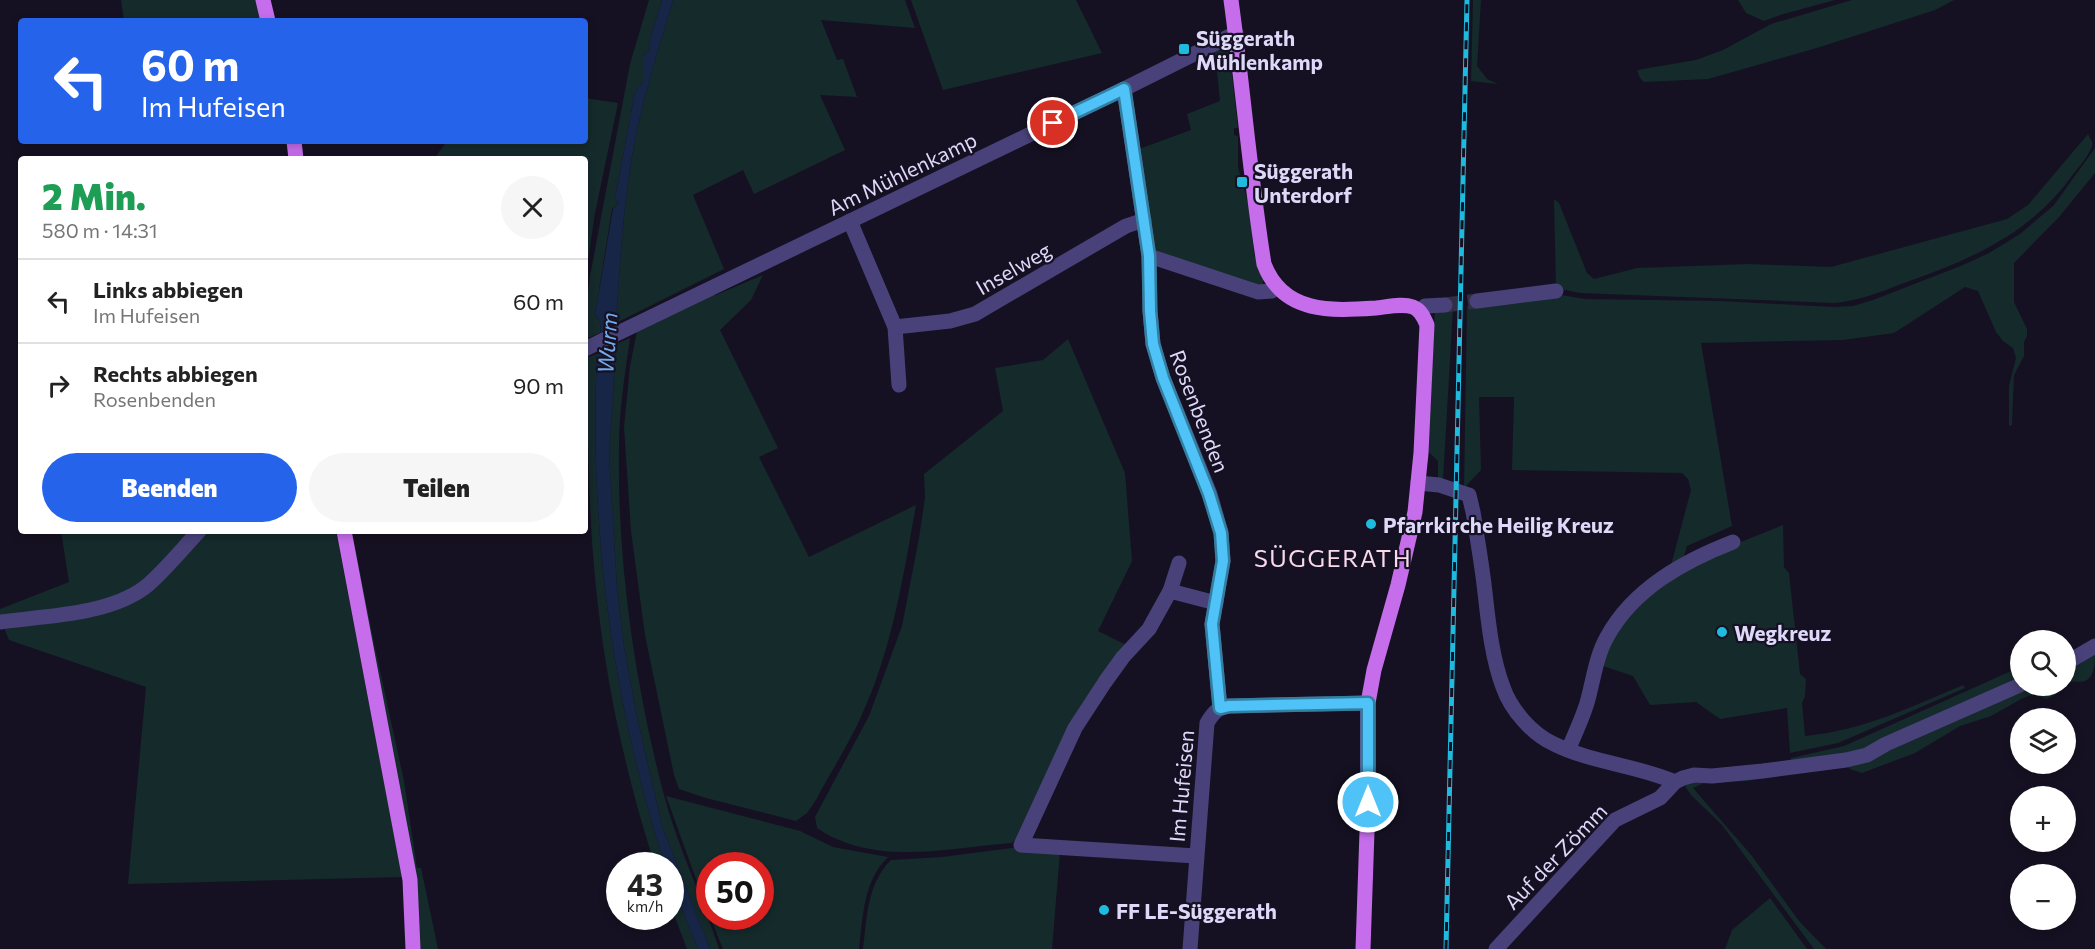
<!DOCTYPE html>
<html lang="de">
<meta charset="utf-8">
<style>
:root{--surface:#fff;--page:#f6f6f6;--text:#222;--muted:#767676;--line:#e0e0e0;--accent:#2563eb}
body{margin:0;font-family:Commissioner,sans-serif;background:var(--page);color:var(--text);height:100vh;display:flex;flex-direction:column;font-size:22px;white-space:nowrap}
*{box-sizing:border-box;margin:0}
p{font-size:20px;color:var(--muted)}
.icon{flex:none;width:33px;height:33px;fill:none;stroke:currentColor;stroke-width:2;stroke-linecap:round;stroke-linejoin:round}
.map{position:relative;flex:1;overflow:hidden}
.side{position:absolute;left:18px;top:156px;width:570px;height:378px;display:flex;flex-direction:column;background:var(--surface);border-radius:6px;box-shadow:0 3px 9px #0003}
.side>*{flex:none}
.hud{position:absolute;left:18px;top:18px;width:570px;height:126px;border-radius:6px;box-shadow:0 3px 9px #0003;background:#2563eb;color:#fff;overflow:hidden}
.buttons{position:absolute;left:2010px;top:630px;display:grid;gap:12px}
.buttons a{display:grid;place-items:center;width:66px;height:66px;border-radius:50%;background:var(--surface);box-shadow:0 3px 9px #0003;font-size:30px}
.speed{position:absolute;left:606px;top:852px;display:flex;gap:12px;font-size:30px;font-weight:700;text-align:center}
.speed>*{display:grid;place-content:center;width:78px;height:78px;border-radius:50%;background:var(--surface);box-shadow:0 3px 9px #0003;line-height:1}
.speed small{font-size:15px;font-weight:400}
.speed .limit{border:9px solid #d22;background:#fff;color:#111}
.pin{position:absolute;display:grid;place-items:center;width:51px;height:51px;color:#fff;margin:-26px;border:3px solid #fff;border-radius:50%;box-shadow:0 2px 6px #0007}
.me{position:absolute;width:66px;margin:-33px;rotate:0deg;stroke-linejoin:round;filter:drop-shadow(0 0 4px #0008)}
.turn{display:flex;align-items:center;gap:21px;height:126px;padding:0 24px;font-size:27px}
.turn .icon{width:78px;height:78px;stroke-width:2.5}
.turn b{display:block;font-size:42px;line-height:51px}
.round{display:grid;place-items:center;flex:none;width:63px;height:63px;border-radius:32px;background:var(--page)}
.summary{display:flex;align-items:center;justify-content:space-between;height:102px;padding:0 24px}
h1{font-size:36px;font-weight:800;line-height:45px;color:#1e9e55}
.button{display:flex;gap:12px;margin-top:auto;padding:12px 24px}
.button a{flex:1;height:69px;border-radius:36px;background:var(--accent);color:#fff;font-size:24px;font-weight:800;line-height:69px;text-align:center}
.button a+a{background:var(--page);color:var(--text)}
ul{padding:0;list-style:none}
li{display:flex;align-items:center;gap:18px;height:84px;padding:0 24px;border-top:2px solid var(--line)}
li div{flex:1}
li b{display:block;font-size:22px}
li em{font-style:normal}
.map>svg:first-child{display:block}
</style>
<div class="map">
<svg width="2095" height="949" viewBox="0 0 2095 949">
<rect width="100%" height="100%" fill="#151122"/>
<g fill="#152a2b">
<path d="M 121,0 L 258,0 L 263,21 L 124,21 Z"/>
<path d="M 649,0 L 662,0 L 649,43 L 650,50 L 643,56 L 643,81 L 635,92 L 615,198 L 619,202 L 612,209 L 595,315 C 601,321 602,324 600,333 L 585,339 L 585,316 L 590,276 L 603,207 L 630,64 Z"/>
<path d="M 673,0 L 905,0 L 915,28 L 821,20 L 837,60 L 843,59 L 857,97 L 820,95 L 845,150 L 754,194 L 743,170 L 693,195 L 724,269 L 616,323 C 620,264 623,204 634,146 C 643,96 659,48 673,0 Z"/>
<path d="M 911,0 L 1076,0 L 1102,53 L 943,90 Z"/>
<path d="M 1473,0 L 1481,0 L 1477,66 L 1487,79 L 1498,84 L 1471,81 Z"/>
<path d="M 1738,0 L 1835,0 L 1780,15 L 1764,21 L 1746,13 Z"/>
<path d="M 1852,0 L 1954,0 L 1935,10 L 1820,47 L 1708,79 L 1644,82 L 1640,78 L 1637,70 L 1696,60 L 1723,50 L 1771,24 Z"/>
<path d="M 1225,47 L 1229,49 L 1238,128 L 1234,128 L 1234,135 L 1238,136 L 1238,167 L 1250,210 L 1254,254 L 1263,279 L 1263,284 L 1259,286 L 1156,251 L 1139,149 L 1191,130 L 1187,114 L 1220,101 L 1215,52 Z"/>
<path d="M 585,98 L 618,103 L 595,213 L 585,281 L 585,159 L 434,159 L 447,141 L 585,141 Z"/>
<path d="M 2088,134 L 2092,142 L 2092,146 C 2088,156 2081,165 2074,173 C 2031,234 1972,259 1904,283 C 1881,292 1858,301 1834,303 L 1580,293 L 1556,288 L 1554,199 L 1559,203 L 1587,273 L 1594,279 L 1637,268 L 1748,264 L 1831,267 L 2007,219 L 2028,205 Z"/>
<path d="M 2095,148 L 2095,173 L 2059,217 L 2014,263 L 2014,302 L 2027,329 L 2027,336 L 2024,342 L 2024,356 L 2014,375 L 2012,425 L 2009,426 L 2009,386 L 2016,358 L 2013,348 L 2003,341 L 1996,332 L 1978,291 L 1965,287 L 1894,333 L 1843,340 L 1701,343 L 1732,526 L 1687,546 L 1682,563 L 1670,569 L 1691,490 L 1688,479 L 1682,473 L 1512,470 L 1514,397 L 1479,397 L 1481,470 L 1464,488 L 1467,306 L 1555,294 L 1585,299 L 1720,301 L 1834,307 L 1853,306 L 1873,300 L 1963,265 L 1989,253 L 2020,234 L 2054,205 Z"/>
<path d="M 763,275 L 751,300 L 720,330 L 778,448 L 759,457 L 809,557 L 916,505 C 903,578 892,651 860,719 C 847,747 830,773 816,800 L 807,813 L 796,821 L 706,798 L 679,789 L 674,775 L 645,635 L 631,531 L 624,427 L 630,366 L 637,331 L 709,295 L 716,295 Z"/>
<path d="M 1435,308 L 1453,308 L 1443,480 L 1438,478 L 1438,461 L 1428,451 Z"/>
<path d="M 630,338 C 625,374 619,410 619,447 C 617,562 635,687 665,799 C 679,850 703,898 719,949 L 710,949 L 662,826 L 637,717 L 624,647 L 617,588 L 609,455 L 616,344 Z"/>
<path d="M 1068,339 L 1125,473 L 1132,561 L 1098,631 L 1128,646 L 1021,836 L 1011,843 C 948,848 874,867 817,828 L 815,817 L 869,716 L 902,626 L 919,538 L 925,498 L 924,474 L 1003,411 L 995,368 L 1043,360 Z"/>
<path d="M 597,354 C 589,527 612,701 665,865 L 655,865 C 622,764 601,660 593,554 C 588,498 590,442 585,386 L 585,358 Z"/>
<path d="M 1783,525 L 1784,567 L 1789,573 L 1800,674 L 1806,679 L 1805,696 L 1802,703 L 1805,736 C 1861,731 1911,707 1963,685 L 1965,688 L 1838,743 L 1790,753 L 1787,708 L 1720,719 L 1696,702 L 1650,705 L 1633,676 L 1600,665 L 1607,647 L 1634,607 L 1706,556 Z"/>
<path d="M 61,531 L 336,531 L 402,877 L 128,884 L 146,687 L 9,640 L 0,618 L 0,609 L 69,582 Z"/>
<path d="M 348,531 L 352,531 L 374,643 L 404,781 L 417,868 L 421,868 L 438,949 L 420,949 Z"/>
<path d="M 2095,650 C 2095,664 2095,681 2080,682 C 2074,682 2071,681 2066,684 L 2066,667 Z"/>
<path d="M 2020,667 L 2020,681 L 1864,750 L 1791,764 L 1791,758 L 1844,746 Z"/>
<path d="M 2027,686 L 2063,686 L 2058,689 L 2055,695 L 2046,699 L 2035,694 L 2023,698 L 1991,716 L 1960,726 L 1915,753 L 1862,773 L 1850,769 L 1846,765 L 1747,781 L 1704,783 L 1693,788 L 1752,856 L 1799,921 L 1826,949 L 1814,949 L 1722,825 L 1691,795 L 1685,786 L 1687,783 L 1845,762 Z"/>
<path d="M 666,796 L 800,831 L 833,847 L 888,857 C 863,881 863,917 859,949 L 723,949 L 710,917 L 760,916 L 760,866 L 710,866 L 709,915 Z"/>
<path d="M 1020,847 L 1060,852 L 1052,949 L 863,949 C 867,917 867,884 891,860 L 942,857 Z"/>
<path d="M 670,881 L 672,885 L 698,949 L 687,949 L 671,907 Z"/>
<path d="M 1770,898 L 1807,949 L 1725,949 L 1732,930 Z"/>
</g>
<g fill="#172546">
<path d="M 662,0 L 673,0 C 659,48 643,96 634,146 C 623,204 620,264 616,323 L 600,333 C 602,325 601,320 595,315 L 613,209 L 619,202 L 615,198 L 635,92 L 643,81 L 643,56 L 650,50 L 649,43 Z"/>
<path d="M 616,344 L 609,455 L 617,588 L 624,647 L 637,717 L 662,826 L 710,949 L 698,949 L 672,885 L 670,866 L 665,865 C 612,701 589,527 597,354 Z"/>
</g>
<g fill="none" stroke-linecap="round" stroke-linejoin="round">
<path stroke="#332f42" stroke-width="15" stroke-dasharray="15 8" stroke-linecap="butt" d="M 1445,305 L 1477,301"/>
<g stroke="#49427a" stroke-width="15">
<path d="M 1124,89 L 1149,256 L 1150,311 L 1153,344 L 1163,378 L 1210,494 L 1221,533 L 1223,561 L 1212,624 L 1220,708"/>
<path d="M 850,221 L 895,327 L 899,385"/>
<path d="M 1149,256 L 1258,292 L 1272,291 L 1277,287"/>
<path d="M 1477,301 L 1556,291"/>
<path d="M 1420,311 L 1425,306 L 1445,305"/>
<path d="M 895,327 L 950,321 L 975,314 L 1126,226 L 1144,220"/>
<path d="M 585,349 L 1124,89 L 1236,33"/>
<path d="M 1418,483 L 1439,485 L 1469,495 L 1473,512 C 1477,536 1481,560 1484,584 C 1488,618 1491,655 1503,687 C 1511,710 1532,734 1554,744 C 1592,763 1636,765 1675,782"/>
<path d="M 1179,563 L 1170,591 L 1149,629 L 1123,657 L 1105,682 L 1075,728 L 1021,845 L 1196,856"/>
<path d="M 1170,591 L 1216,603"/>
<path d="M 0,622 C 45,616 107,615 144,588 C 161,575 183,548 199,531"/>
<path d="M 2066,663 L 2095,646"/>
<path d="M 1568,750 C 1575,734 1582,719 1587,703 C 1593,682 1596,656 1607,637 C 1633,589 1684,561 1733,542"/>
<path d="M 1190,949 L 1207,723 C 1213,713 1217,708 1229,706 L 1368,703"/>
<path d="M 1496,949 L 1615,820 L 1660,798 L 1675,782 L 1683,778 L 1694,775 L 1712,776 L 1763,771 L 1846,760 L 1867,755 L 1886,744 L 2020,685"/>
</g>
<g stroke="#c66deb" stroke-width="15">
<path d="M 263,0 L 268,21"/>
<path d="M 1231,0 C 1243,88 1250,176 1264,264 C 1283,314 1331,311 1376,308 C 1387,307 1402,303 1413,307 C 1421,310 1424,318 1427,325 L 1421,453 L 1415,512 L 1398,585 L 1374,670 L 1368,703 L 1368,802 L 1363,949"/>
<path d="M 294,141 L 296,159"/>
<path d="M 344,531 L 410,880 L 413,949"/>
</g>
<defs>
<path id="rail" d="M 1446,949 L 1467,0"/>
</defs>
<use href="#rail" stroke="#1fbbde" stroke-width="5"/>
<use href="#rail" stroke="#151122" stroke-width="3" stroke-dasharray="9" stroke-linecap="butt"/>
</g>
<g fill="none" stroke-linecap="round" stroke-linejoin="round">
<defs>
<path id="route" d="M 1053,123 L 1124,89 L 1149,256 L 1150,311 L 1153,344 L 1163,378 L 1209,494 L 1221,533 L 1223,561 L 1212,624 L 1220,708 L 1229,706 L 1368,703 L 1368,802"/>
</defs>
<use href="#route" stroke="#337fa1" stroke-width="15"/>
<use href="#route" stroke="#4fc3f7" stroke-width="10"/>
</g>
<g fill="#1fbbde" stroke="#151122" stroke-width="2">
<rect x="1178" y="43" width="12" height="12" rx="3"/>
<rect x="1236" y="176" width="12" height="12" rx="3"/>
<circle cx="1371" cy="524" r="6"/>
<circle cx="1722" cy="632" r="6"/>
<circle cx="1104" cy="910" r="6"/>
</g>
<g text-anchor="middle" dominant-baseline="central" stroke-width="4.5" stroke-linejoin="round" paint-order="stroke">
<g font-size="21" font-weight="bold" fill="#ded8f9" stroke="#151122" text-anchor="start">
<text x="1196" y="37">Süggerath<tspan x="1196" dy="24">Mühlenkamp</tspan></text>
<text x="1254" y="170">Süggerath<tspan x="1254" dy="24">Unterdorf</tspan></text>
<text x="1383" y="524">Pfarrkirche Heilig Kreuz</text>
<text x="1734" y="632">Wegkreuz</text>
<text x="1116" y="910">FF LE-Süggerath</text>
</g>
<g font-size="21" fill="#ded8f9" stroke="#151122">
<text transform="translate(902 173) rotate(-26)">Am Mühlenkamp</text>
<text transform="translate(1013 268) rotate(-30)">Inselweg</text>
<text transform="translate(1200 411) rotate(69)">Rosenbenden</text>
<text transform="translate(1181 786) rotate(-85)">Im Hufeisen</text>
<text transform="translate(1555 856) rotate(-46)">Auf der Zömm</text>
</g>
<g font-size="22" font-style="italic" fill="#73aaeb" stroke="#151122">
<text transform="translate(607 343) rotate(-86)">Wurm</text>
</g>
<g font-size="24" letter-spacing="1.5" fill="#fad9eb" stroke="#151122">
<text x="1333" y="557">SÜGGERATH</text>
</g>
</g>
</svg>
<div class="buttons">
<a><svg class="icon" aria-label="search" viewBox="0 0 24 24"><circle cx="10" cy="10" r="6"/><path d="M15 15l6 6"/></svg></a>
<a><svg class="icon" aria-label="layers" viewBox="0 0 24 24"><path d="M12 4l9 5-9 5-9-5zM3 14l9 5 9-5"/></svg></a>
<a>+</a>
<a>−</a>
</div>
<div class="speed"><div>43<small>km/h</small></div><div class="limit">50</div></div>
<div class="pin" style="left:1053px;top:123px;background:#d93025"><svg class="icon" aria-label="arrive" viewBox="0 0 24 24"><path d="M6 21V4h12l-3 4 3 4H6"/></svg></div>
<svg class="me" style="left:1368px;top:802px" viewBox="-20 -20 40 40"><circle r="17" fill="#4fc3f7" stroke="#fff" stroke-width="3"/><path d="M0-11L8 9 0 5-8 9z" fill="#fff"/></svg>
<div class="hud">
<div class="turn"><svg class="icon" aria-label="left" viewBox="0 0 24 24"><path d="M17 20v-9H6M10 6l-5 5 5 5"/></svg><div><b>60 m</b>Im Hufeisen</div></div>
</div>
<section class="side">
<div class="summary"><div><h1>2 Min.</h1><p>580 m · 14:31</p></div><a class="round"><svg class="icon" aria-label="close" viewBox="0 0 24 24"><path d="M6 6l12 12M18 6L6 18"/></svg></a></div>
<ul>
<li><svg class="icon" aria-label="left" viewBox="0 0 24 24"><path d="M17 20v-9H6M10 6l-5 5 5 5"/></svg><div><b>Links abbiegen</b><p>Im Hufeisen</p></div><em>60 m</em></li>
<li><svg class="icon" aria-label="right" viewBox="0 0 24 24"><path d="M7 20v-9h11M14 6l5 5-5 5"/></svg><div><b>Rechts abbiegen</b><p>Rosenbenden</p></div><em>90 m</em></li>
</ul>
<div class="button"><a>Beenden</a><a>Teilen</a></div>
</section>
</div>
